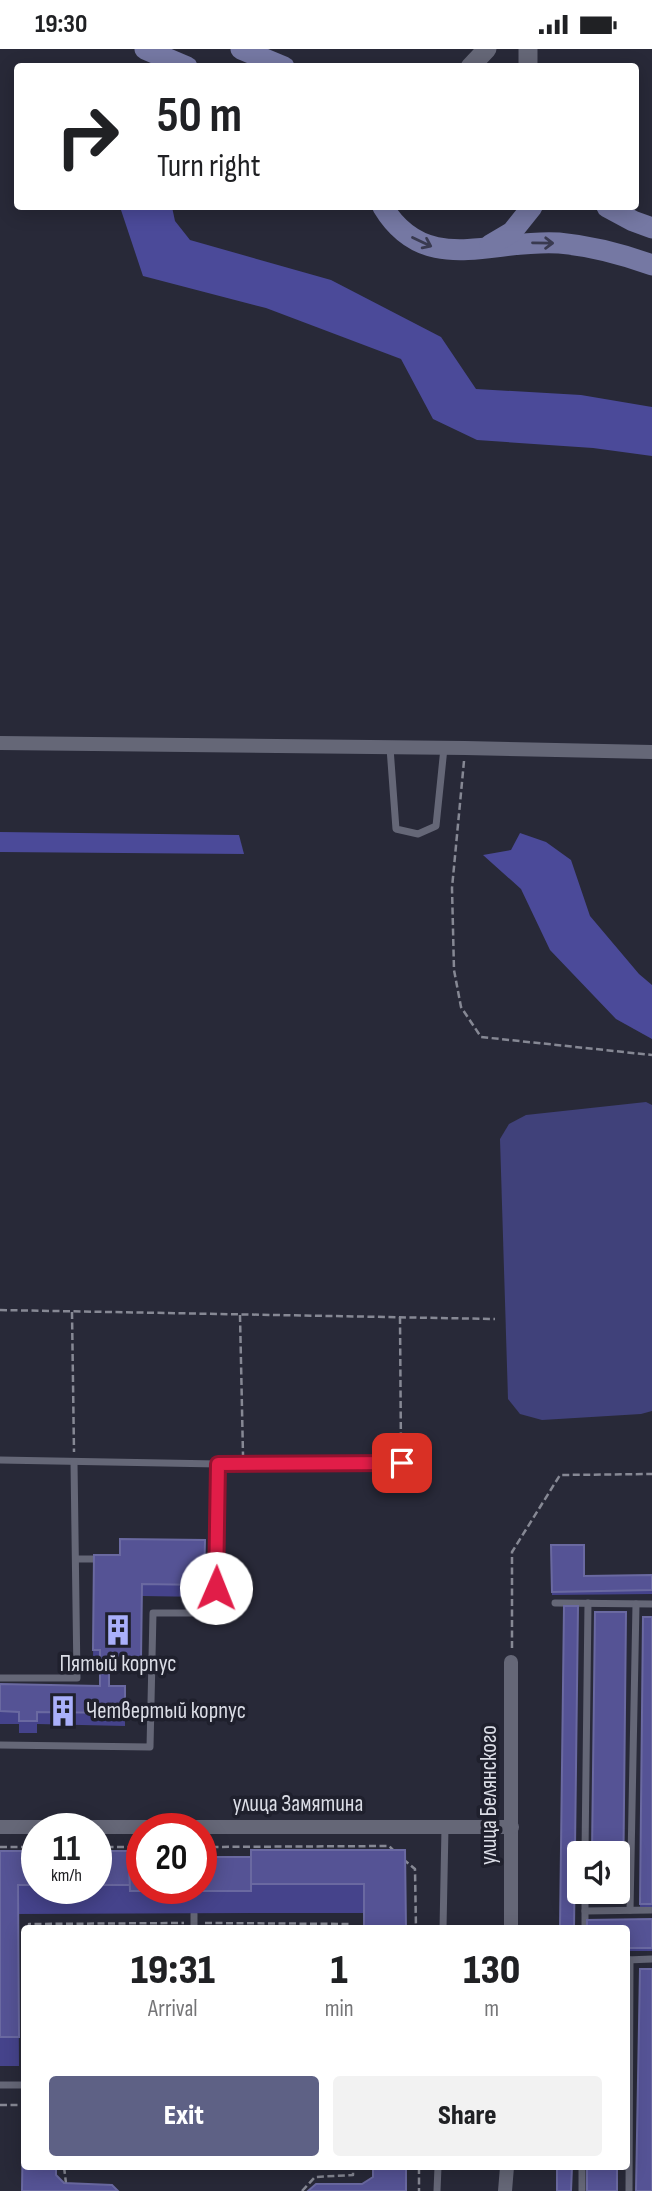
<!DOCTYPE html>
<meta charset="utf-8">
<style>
:root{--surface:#fff;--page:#f2f2f2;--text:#202124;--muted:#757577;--accent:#5e6185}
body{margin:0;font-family:"Sofia Sans Condensed",sans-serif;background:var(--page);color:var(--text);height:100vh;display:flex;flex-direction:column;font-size:26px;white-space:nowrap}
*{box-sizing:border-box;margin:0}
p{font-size:23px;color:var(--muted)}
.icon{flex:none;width:38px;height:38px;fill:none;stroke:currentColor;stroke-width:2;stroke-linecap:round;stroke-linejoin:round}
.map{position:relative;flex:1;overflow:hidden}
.panel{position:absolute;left:21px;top:1876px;width:609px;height:245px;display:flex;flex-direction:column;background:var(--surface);border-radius:7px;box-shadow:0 4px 18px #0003}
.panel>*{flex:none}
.guide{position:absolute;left:14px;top:14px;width:625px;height:147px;border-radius:7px;box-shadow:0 4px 18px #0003;background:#fff;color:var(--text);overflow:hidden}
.buttons{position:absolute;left:567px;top:1792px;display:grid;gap:14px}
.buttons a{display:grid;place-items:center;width:63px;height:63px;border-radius:7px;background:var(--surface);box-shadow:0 4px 18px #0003;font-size:35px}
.speed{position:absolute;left:21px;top:1764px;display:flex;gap:14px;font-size:35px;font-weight:700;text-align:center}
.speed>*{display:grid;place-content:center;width:91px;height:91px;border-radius:50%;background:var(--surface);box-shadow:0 4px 18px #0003;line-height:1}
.speed small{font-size:18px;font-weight:400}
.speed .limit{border:10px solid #d22;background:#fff;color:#111}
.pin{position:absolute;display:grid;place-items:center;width:60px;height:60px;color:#fff;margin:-30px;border-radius:14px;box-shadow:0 4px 10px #0006}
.me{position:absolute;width:77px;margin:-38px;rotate:1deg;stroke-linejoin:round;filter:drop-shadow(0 0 5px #0008)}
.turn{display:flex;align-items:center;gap:24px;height:147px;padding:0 28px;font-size:32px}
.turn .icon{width:91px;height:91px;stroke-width:2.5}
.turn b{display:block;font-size:49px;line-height:60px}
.eta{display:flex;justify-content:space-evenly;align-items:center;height:119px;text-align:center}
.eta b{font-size:42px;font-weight:800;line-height:49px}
.primary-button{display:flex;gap:14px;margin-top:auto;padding:14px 28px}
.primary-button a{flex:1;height:80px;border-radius:7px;background:var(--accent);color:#fff;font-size:28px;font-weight:800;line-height:80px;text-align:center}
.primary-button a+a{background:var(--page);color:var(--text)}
.status{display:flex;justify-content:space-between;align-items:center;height:49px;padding:0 35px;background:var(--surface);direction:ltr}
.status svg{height:19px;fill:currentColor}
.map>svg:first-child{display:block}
</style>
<div class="status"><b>19:30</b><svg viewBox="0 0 49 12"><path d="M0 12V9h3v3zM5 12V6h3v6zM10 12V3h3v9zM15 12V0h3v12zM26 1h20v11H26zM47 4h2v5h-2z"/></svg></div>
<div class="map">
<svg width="652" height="2142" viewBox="0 0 652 2142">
<rect width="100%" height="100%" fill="#282938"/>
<path fill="#40417a" d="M 646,1053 L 652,1056 L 652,1362 L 641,1365 L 542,1371 L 520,1365 L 508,1350 L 500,1090 L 509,1075 L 526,1066 Z"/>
<g fill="#4b4a99">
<path d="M 120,158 L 172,158 L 175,172 L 190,191 L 331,231 L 441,288 L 476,340 L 581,346 L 652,358 L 652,407 L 593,399 L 477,391 L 433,370 L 401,310 L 266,259 L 143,227 Z"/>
<path d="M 0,783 L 239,786 L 244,805 L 0,803 Z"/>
<path d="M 520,784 L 546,793 L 571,811 L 590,867 L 639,925 L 652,936 L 652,990 L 616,970 L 550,901 L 521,840 L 483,806 L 511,801 Z"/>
</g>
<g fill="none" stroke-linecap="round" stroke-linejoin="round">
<g stroke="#868894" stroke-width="2.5" stroke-dasharray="7 3.5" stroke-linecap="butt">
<path d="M 464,712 L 452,839 L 454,921 L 461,958 L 481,988 L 652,1006"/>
<path d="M 0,1261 L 495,1270"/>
<path d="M 72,1263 L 74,1403"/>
<path d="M 240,1266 L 243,1406"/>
<path d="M 400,1268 L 401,1405"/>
<path d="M 512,1599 L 512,1503 L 560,1426 L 652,1425"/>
<path d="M 0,1798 L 37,1798"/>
<path d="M 96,1798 L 142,1798"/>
<path d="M 201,1798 L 389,1797 L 393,1801"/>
<path d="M 403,1810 L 415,1820 L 416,1880"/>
<path d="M 205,1874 L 351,1875 L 351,1880"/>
<path d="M 29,1880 L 29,1875 L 184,1874"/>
<path d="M 0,2056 L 24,2056"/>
<path d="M 64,2118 L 67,2142"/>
<path d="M 419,2118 L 419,2142"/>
<path d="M 302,2142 L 315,2128 L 353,2126 L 353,2118"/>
</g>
<g stroke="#656777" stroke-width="7">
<path d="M 390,699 L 396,780 L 418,785 L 436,777 L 444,699"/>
<path d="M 0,1411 L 218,1415 L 402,1414"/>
<path d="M 77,1510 L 95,1510"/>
<path d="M 555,1554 L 652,1555"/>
<path d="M 0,1629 L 77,1629 L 74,1413"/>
<path d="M 0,1696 L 150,1698 L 153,1564 L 216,1564 L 218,1415"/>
<path d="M 585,1804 L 588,1554"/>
<path d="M 630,1861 L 636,1555"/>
<path d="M 585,1862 L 652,1861"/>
<path d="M 194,1880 L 194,1865"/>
<path d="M 443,1880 L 445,1778"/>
<path d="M 585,1880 L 585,1843"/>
<path d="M 627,1911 L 652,1910"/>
<path d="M 0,2036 L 24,2036"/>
<path d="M 437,2142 L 438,2118"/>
<path d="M 582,2142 L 582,2118"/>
<path d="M 629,2142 L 630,1911"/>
</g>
<g stroke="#656777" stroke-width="14">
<path d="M 0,694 L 465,699 L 652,703"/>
<path d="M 511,1613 L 511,1880"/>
<path d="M 0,1778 L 512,1778"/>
<path d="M 505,2142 L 507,2118"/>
</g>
<g stroke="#656777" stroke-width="19">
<path d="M 470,18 L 487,0"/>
<path d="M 528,18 L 528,0"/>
</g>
<g stroke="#7578a3" stroke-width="21">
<path d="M 145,0 L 187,18"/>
<path d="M 241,0 L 284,18"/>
<path d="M 383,158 C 426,229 493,189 559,194 C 591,197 622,205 652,216"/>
<path d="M 607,158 L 633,172 L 652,179"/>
<path d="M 490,196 L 512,183 L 532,158"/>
</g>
</g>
<g fill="#45438b">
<path d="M 205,1491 L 204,1548 L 142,1547 L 141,1622 L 109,1622 L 109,1637 L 125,1637 L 125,1677 L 37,1675 L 37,1684 L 19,1684 L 19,1675 L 0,1675 L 0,1635 L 100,1637 L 100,1614 L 93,1613 L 94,1506 L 120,1506 Z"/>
<path d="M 551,1496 L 584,1527 L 652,1526 L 652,1545 L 552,1546 Z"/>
<path d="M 626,1563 L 623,1853 L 592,1852 L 592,1843 Z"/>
<path d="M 643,1568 L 652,1568 L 652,1858 L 640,1858 Z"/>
<path d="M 405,1801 L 364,1864 L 251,1864 L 251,1862 L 251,1864 L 18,1865 L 19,2017 L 0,2017 L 0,1802 L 37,1802 L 37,1839 L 96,1839 L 96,1802 L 129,1808 L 251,1808 Z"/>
<path d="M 652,1870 L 652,1902 L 626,1902 L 626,1880 Z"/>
</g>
<g fill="#555395" stroke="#6a69a1" stroke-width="2">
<path d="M 120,1490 L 205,1491 L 204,1536 L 142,1535 L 141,1610 L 109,1610 L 109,1637 L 125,1637 L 125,1664 L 37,1663 L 37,1672 L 19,1672 L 19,1663 L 0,1662 L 0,1635 L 100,1637 L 100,1601 L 93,1601 L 94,1506 L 120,1506 Z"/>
<path d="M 551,1496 L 584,1496 L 584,1527 L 652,1526 L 652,1541 L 552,1543 Z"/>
<path d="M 564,1557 L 578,1557 L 574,1880 L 560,1880 Z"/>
<path d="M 595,1563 L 626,1563 L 623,1850 L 592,1849 L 592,1843 L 618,1843 L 618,1804 L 592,1804 Z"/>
<path d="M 643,1568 L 652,1568 L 652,1855 L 640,1855 Z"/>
<path d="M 251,1801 L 405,1801 L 406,1880 L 364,1880 L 364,1835 L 251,1835 Z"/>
<path d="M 0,1802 L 37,1802 L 37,1836 L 18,1836 L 19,1988 L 0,1988 Z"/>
<path d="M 96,1802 L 129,1802 L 130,1836 L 96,1836 Z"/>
<path d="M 129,1808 L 142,1808 L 142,1839 L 201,1839 L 201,1808 L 251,1808 L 251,1842 L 130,1842 Z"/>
<path d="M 652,1870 L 652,1899 L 626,1899 L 626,1880 L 587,1880 L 587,1871 Z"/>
<path d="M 640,1920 L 652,1920 L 652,2142 L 636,2142 Z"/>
<path d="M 24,2068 L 24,2118 L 56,2118 L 56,2126 L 64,2134 L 112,2136 L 118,2142 L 22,2142 L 23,2069 Z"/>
<path d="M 373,2118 L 406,2118 L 406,2142 L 308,2142 L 316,2135 L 362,2135 L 373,2128 Z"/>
<path d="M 557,2118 L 572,2118 L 571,2142 L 557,2142 Z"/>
<rect x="587" y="2118" width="30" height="24"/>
</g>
<defs><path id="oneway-shaft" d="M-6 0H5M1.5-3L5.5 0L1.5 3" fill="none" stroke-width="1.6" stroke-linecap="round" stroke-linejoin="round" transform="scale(1.75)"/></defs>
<g stroke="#393a50">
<use href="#oneway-shaft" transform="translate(422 193) rotate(25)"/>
<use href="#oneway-shaft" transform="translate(543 194) rotate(1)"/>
</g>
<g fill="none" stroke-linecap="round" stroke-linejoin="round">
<defs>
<path id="route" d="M 216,1539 L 218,1415 L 402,1414"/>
</defs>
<use href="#route" stroke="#92132f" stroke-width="18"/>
<use href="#route" stroke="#e11d48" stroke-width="12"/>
</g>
<defs>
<symbol id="building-bare" viewBox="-9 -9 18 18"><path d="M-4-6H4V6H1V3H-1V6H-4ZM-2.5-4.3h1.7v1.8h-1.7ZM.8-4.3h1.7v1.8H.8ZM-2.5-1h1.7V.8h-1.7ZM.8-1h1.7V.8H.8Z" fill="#aab0fb" stroke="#1f202d" stroke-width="2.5" paint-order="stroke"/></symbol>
</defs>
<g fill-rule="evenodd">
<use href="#building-bare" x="96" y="1559" width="44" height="44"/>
<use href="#building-bare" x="41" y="1640" width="44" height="44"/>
</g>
<g text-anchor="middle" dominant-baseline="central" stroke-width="7" stroke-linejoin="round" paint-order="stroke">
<g font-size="23" fill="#dbdde6" stroke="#1f202d">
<text x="118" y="1615">Пятый корпус</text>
<text x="86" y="1662" text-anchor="start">Четвертый корпус</text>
</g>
<g font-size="23" fill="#dbdde6" stroke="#1f202d">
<text transform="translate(489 1746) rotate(-90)">улица Белянского</text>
<text x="298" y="1755">улица Замятина</text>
</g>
</g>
</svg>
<div class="buttons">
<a><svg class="icon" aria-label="sound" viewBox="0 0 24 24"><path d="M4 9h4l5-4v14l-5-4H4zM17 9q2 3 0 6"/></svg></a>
</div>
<div class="speed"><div>11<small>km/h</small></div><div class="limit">20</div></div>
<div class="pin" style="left:402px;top:1414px;background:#d93025"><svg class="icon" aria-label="arrive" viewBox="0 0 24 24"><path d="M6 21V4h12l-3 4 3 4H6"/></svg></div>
<svg class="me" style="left:216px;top:1539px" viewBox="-20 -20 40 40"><circle r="19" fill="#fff"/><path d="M0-13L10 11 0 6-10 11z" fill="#e11d48"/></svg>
<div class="guide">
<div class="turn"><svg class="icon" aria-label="right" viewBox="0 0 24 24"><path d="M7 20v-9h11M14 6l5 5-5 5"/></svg><div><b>50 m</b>Turn right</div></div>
</div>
<section class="panel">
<div class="eta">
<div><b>19:31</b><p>Arrival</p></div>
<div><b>1</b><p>min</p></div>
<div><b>130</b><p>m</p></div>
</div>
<div class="primary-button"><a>Exit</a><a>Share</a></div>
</section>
</div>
